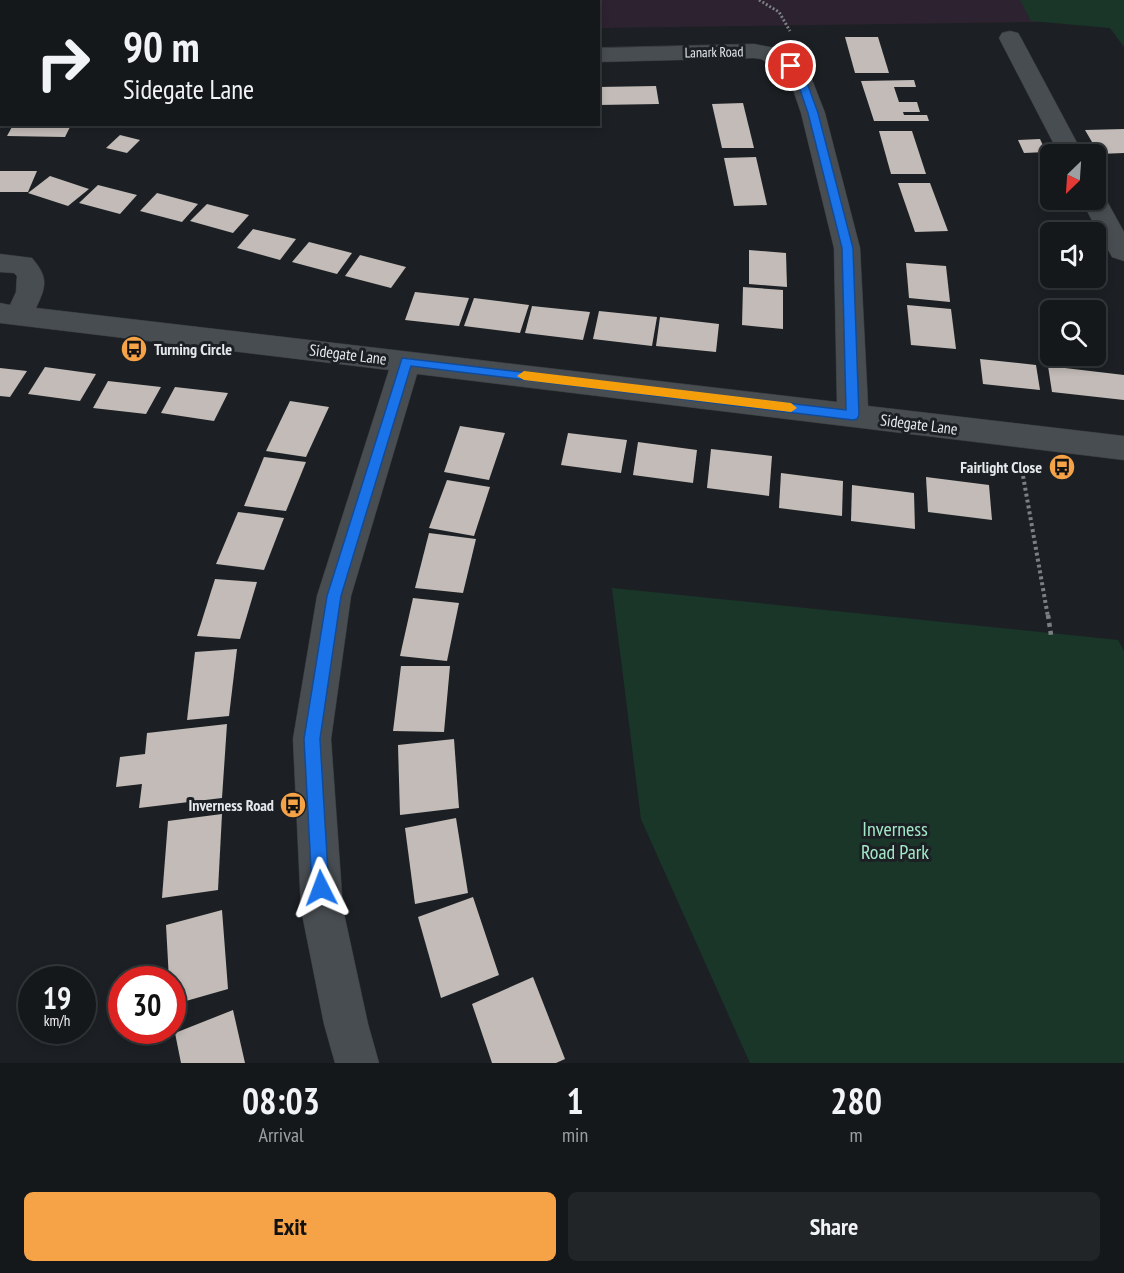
<!DOCTYPE html>
<style>
:root{--surface:#15181b;--page:#222528;--text:#f1f3f6;--muted:#9da0a3;--line:#34373a;--accent:#f6a247}
body{margin:0;font-family:"PT Sans Narrow",sans-serif;background:var(--page);color:var(--text);height:100vh;display:flex;flex-direction:column;font-size:22px;white-space:nowrap}
*{box-sizing:border-box;margin:0}
p{font-size:20px;color:var(--muted)}
.icon{flex:none;width:33px;height:33px;fill:none;stroke:currentColor;stroke-width:2;stroke-linecap:round;stroke-linejoin:round}
.map{position:relative;height:1063px;overflow:hidden}
.panel{display:flex;flex-direction:column;background:var(--surface);flex:1}
.panel>*{flex:none}
.top-card{position:absolute;left:0px;top:0px;width:600px;height:126px;box-shadow:0 3px 9px #0003,0 0 0 2px var(--line);background:#15181b;color:var(--text);overflow:hidden}
.needle{width:39px;rotate:205deg}
.tools{position:absolute;left:1040px;top:144px;display:grid;gap:12px}
.tools a{display:grid;place-items:center;width:66px;height:66px;border-radius:9px;background:var(--surface);box-shadow:0 3px 9px #0003,0 0 0 2px var(--line);font-size:30px}
.speed{position:absolute;left:18px;top:966px;display:flex;gap:12px;font-size:30px;font-weight:700;text-align:center}
.speed>*{display:grid;place-content:center;width:78px;height:78px;border-radius:50%;background:var(--surface);box-shadow:0 3px 9px #0003,0 0 0 2px var(--line);line-height:1}
.speed small{font-size:15px;font-weight:400}
.speed .limit{border:9px solid #d22;background:#fff;color:#111}
.pin{position:absolute;display:grid;place-items:center;width:51px;height:51px;color:#fff;margin:-26px;border:3px solid #fff;border-radius:50%;box-shadow:0 2px 6px #0007}
.me{position:absolute;width:66px;margin:-33px;rotate:357deg;stroke-linejoin:round;filter:drop-shadow(0 0 4px #0008)}
.turn{display:flex;align-items:center;gap:21px;height:126px;padding:0 24px;font-size:27px}
.turn .icon{width:78px;height:78px;stroke-width:2.5}
.turn b{display:block;font-size:42px;line-height:51px}
.eta{display:flex;justify-content:space-evenly;align-items:center;height:102px;text-align:center}
.eta b{font-size:36px;font-weight:600;line-height:42px}
.primary-button{display:flex;gap:12px;margin-top:auto;padding:12px 24px}
.primary-button a{flex:1;height:69px;border-radius:9px;background:var(--accent);color:#111;font-size:24px;font-weight:600;line-height:69px;text-align:center}
.primary-button a+a{background:var(--page);color:var(--text)}
.map>svg:first-child{display:block}
</style>
<div class="map">
<svg width="1124" height="1063" viewBox="0 0 1124 1063">
<rect width="100%" height="100%" fill="#1c2024"/>
<path fill="#2d2230" d="M 273,0 L 1027,0 L 1039,22 L 599,28 L 598,2 Z"/>
<g fill="#1a3629">
<path d="M 1020,0 L 1124,0 L 1124,47 L 1110,28 L 1031,21 Z"/>
<path d="M 612,588 L 1118,640 L 1124,651 L 1124,1063 L 750,1063 L 641,819 Z"/>
</g>
<g fill="#c2bbb7">
<path d="M 845,37 L 878,37 L 889,73 L 855,73 Z"/>
<path d="M 914,80 L 916,87 L 894,87 L 899,102 L 917,102 L 920,112 L 903,112 L 904,115 L 927,115 L 929,121 L 874,121 L 861,81 Z"/>
<path d="M 656,86 L 659,104 L 598,105 L 598,87 Z"/>
<path d="M 743,103 L 754,148 L 722,148 L 712,104 Z"/>
<path d="M 13,125 L 71,125 L 65,137 L 7,136 Z"/>
<path d="M 1124,129 L 1124,153 L 1099,154 L 1085,130 Z"/>
<path d="M 879,131 L 912,131 L 926,174 L 891,174 Z"/>
<path d="M 120,135 L 140,140 L 127,153 L 106,148 Z"/>
<path d="M 1040,139 L 1046,152 L 1024,153 L 1018,140 Z"/>
<path d="M 756,157 L 767,205 L 734,206 L 724,158 Z"/>
<path d="M 0,171 L 37,171 L 28,192 L 0,192 Z"/>
<path d="M 50,176 L 89,189 L 68,206 L 28,193 Z"/>
<path d="M 898,183 L 930,183 L 948,231 L 915,232 Z"/>
<path d="M 98,185 L 137,195 L 120,214 L 79,203 Z"/>
<path d="M 157,193 L 198,204 L 182,222 L 140,211 Z"/>
<path d="M 207,204 L 249,215 L 233,233 L 190,221 Z"/>
<path d="M 253,229 L 296,239 L 280,260 L 237,248 Z"/>
<path d="M 309,242 L 352,253 L 337,274 L 292,262 Z"/>
<path d="M 749,250 L 786,253 L 787,287 L 749,284 Z"/>
<path d="M 360,255 L 406,267 L 391,288 L 345,276 Z"/>
<path d="M 906,263 L 946,266 L 950,302 L 909,298 Z"/>
<path d="M 743,287 L 783,290 L 783,329 L 742,325 Z"/>
<path d="M 415,292 L 469,298 L 459,326 L 405,320 Z"/>
<path d="M 474,298 L 529,305 L 520,333 L 464,326 Z"/>
<path d="M 907,305 L 951,309 L 956,349 L 911,345 Z"/>
<path d="M 532,306 L 590,312 L 583,340 L 525,333 Z"/>
<path d="M 599,311 L 657,317 L 652,346 L 593,339 Z"/>
<path d="M 660,317 L 719,324 L 716,352 L 656,346 Z"/>
<path d="M 980,359 L 1036,365 L 1040,390 L 983,384 Z"/>
<path d="M 1048,366 L 1124,375 L 1124,400 L 1052,392 Z"/>
<path d="M 45,367 L 96,374 L 80,401 L 28,394 Z"/>
<path d="M 0,368 L 27,371 L 10,397 L 0,396 Z"/>
<path d="M 108,381 L 161,387 L 146,414 L 93,408 Z"/>
<path d="M 175,387 L 228,393 L 214,421 L 161,413 Z"/>
<path d="M 290,401 L 329,407 L 306,457 L 266,451 Z"/>
<path d="M 460,426 L 505,433 L 489,480 L 444,472 Z"/>
<path d="M 568,433 L 627,440 L 621,473 L 561,465 Z"/>
<path d="M 638,442 L 697,450 L 693,483 L 633,475 Z"/>
<path d="M 711,449 L 772,456 L 769,496 L 707,488 Z"/>
<path d="M 264,457 L 306,462 L 286,511 L 244,506 Z"/>
<path d="M 781,473 L 843,481 L 842,516 L 779,508 Z"/>
<path d="M 926,477 L 989,485 L 992,520 L 928,512 Z"/>
<path d="M 447,480 L 490,487 L 474,536 L 429,528 Z"/>
<path d="M 852,485 L 914,493 L 915,529 L 851,521 Z"/>
<path d="M 238,512 L 284,518 L 264,570 L 216,564 Z"/>
<path d="M 429,533 L 476,539 L 463,593 L 415,588 Z"/>
<path d="M 215,579 L 257,582 L 240,639 L 197,636 Z"/>
<path d="M 413,598 L 459,603 L 447,661 L 400,656 Z"/>
<path d="M 237,649 L 229,716 L 187,720 L 195,652 Z"/>
<path d="M 401,666 L 450,666 L 444,732 L 393,731 Z"/>
<path d="M 227,724 L 222,798 L 139,808 L 142,784 L 116,787 L 120,757 L 145,754 L 147,733 Z"/>
<path d="M 454,739 L 459,808 L 400,815 L 398,745 Z"/>
<path d="M 222,814 L 218,890 L 162,898 L 168,821 Z"/>
<path d="M 456,818 L 468,893 L 415,904 L 405,828 Z"/>
<path d="M 473,897 L 499,975 L 441,998 L 418,917 Z"/>
<path d="M 222,910 L 228,989 L 172,1005 L 172,980 L 169,980 L 166,925 Z"/>
<path d="M 533,977 L 565,1059 L 556,1063 L 492,1063 L 472,1004 Z"/>
<path d="M 233,1010 L 245,1063 L 181,1063 L 175,1033 Z"/>
</g>
<g fill="none" stroke-linecap="round" stroke-linejoin="round">
<defs>
<g id="minor">
<path d="M 91,0 L 117,0 L 90,2 Z"/>
<path d="M 193,0 L 215,0 L 216,2 L 195,2 Z"/>
<rect x="576" y="0" width="22" height="2"/>
<rect x="0" y="21" width="2" height="12"/>
<path d="M 1010,31 L 1018,33 L 1021,38 L 1083,154 L 1059,154 L 999,38 L 1002,33 Z"/>
<path d="M 754,44 L 775,48 L 799,61 L 811,77 L 825,113 L 860,248 L 868,406 L 1124,436 L 1124,460 L 417,374 L 351,596 L 331,739 L 343,909 L 368,1024 L 379,1063 L 335,1063 L 324,1024 L 301,909 L 293,739 L 317,596 L 389,370 L 0,323 L 0,303 L 10,305 L 16,292 L 17,276 L 14,273 L 0,272 L 0,254 L 32,258 C 48,277 47,285 36,308 L 837,402 L 834,248 L 801,113 L 789,78 L 783,71 L 761,59 L 754,58 L 598,62 L 598,48 Z"/>
<path d="M 1095,192 L 1103,194 L 1124,232 L 1124,261 L 1112,257 L 1081,200 L 1095,200 Z"/>
</g>
</defs>
<use href="#minor" stroke="#373b3e" stroke-width="1"/>
<path stroke="#7d8083" stroke-width="3" stroke-dasharray="2 2" stroke-linecap="butt" d="M 759,0 L 779,12 L 790,31"/>
<path stroke="#7d8083" stroke-width="4" stroke-dasharray="3 3" stroke-linecap="butt" d="M 1022,470 L 1048,617"/>
<path stroke="#7d8083" stroke-width="4.5" stroke-dasharray="4 4" stroke-linecap="butt" d="M 1048,615 L 1051,635"/>
<use href="#minor" fill="#484d51" fill-rule="evenodd"/>
</g>
<path fill="#1a73e8" stroke="#114b97" stroke-width="1.5" d="M 788,64 L 795,64 L 805,77 L 818,113 L 853,248 L 859,415 L 857,419 L 853,420 L 411,366 L 341,596 L 320,739 L 329,888 L 327,894 L 321,896 L 315,894 L 312,888 L 304,739 L 327,596 L 402,358 L 846,410 L 842,248 L 808,113 L 796,78 L 787,66 Z"/>
<path fill="#f59e0b" d="M 524,371 L 791,403 L 797,408 L 791,412 L 524,380 L 517,376 Z"/>
<defs>
<symbol id="bus-disc" viewBox="-11 -11 22 22"><circle r="9.5" fill="#f6a247" stroke="#1c2024"/><path d="M-5-6H5V4H4V6H2V4H-2V6H-4V4H-5ZM-3.5-4V0h7V-4ZM-3.5 1.2v1.5H-2V1.2ZM2 1.2v1.5H3.5V1.2Z" fill="#111"/></symbol>
</defs>
<g fill-rule="evenodd">
<use href="#bus-disc" x="119" y="334" width="30" height="30"/>
<use href="#bus-disc" x="1047" y="452" width="30" height="30"/>
<use href="#bus-disc" x="278" y="790" width="30" height="30"/>
</g>
<g text-anchor="middle" dominant-baseline="central" stroke-width="6" stroke-linejoin="round" paint-order="stroke">
<g font-size="14" fill="#e6e9eb" stroke="#1c2024">
<text transform="translate(714 52) rotate(-1)">Lanark Road</text>
</g>
<g font-size="16" font-weight="bold" fill="#e6e9eb" stroke="#1c2024" text-anchor="end">
<text x="154" y="349" text-anchor="start">Turning Circle</text>
<text x="1042" y="467">Fairlight Close</text>
<text x="274" y="805">Inverness Road</text>
</g>
<g font-size="16" fill="#e6e9eb" stroke="#1c2024">
<text transform="translate(348 354) rotate(7)">Sidegate Lane</text>
<text transform="translate(919 424) rotate(7)">Sidegate Lane</text>
</g>
<g font-size="20" fill="#a3e9c7" stroke="#1c2024">
<text x="895" y="829">Inverness<tspan x="895" dy="23">Road Park</tspan></text>
</g>
</g>
</svg>
<div class="tools">
<a><svg class="needle" viewBox="-14 -14 28 28"><path d="M0-13l5 13h-10z" fill="#e53935"/><path d="M0 13l5-13h-10z" fill="#9da0a3"/></svg></a>
<a><svg class="icon" aria-label="sound" viewBox="0 0 24 24"><path d="M4 9h4l5-4v14l-5-4H4zM17 9q2 3 0 6"/></svg></a>
<a><svg class="icon" aria-label="search" viewBox="0 0 24 24"><circle cx="10" cy="10" r="6"/><path d="M15 15l6 6"/></svg></a>
</div>
<div class="speed"><div>19<small>km/h</small></div><div class="limit">30</div></div>
<div class="pin" style="left:791px;top:66px;background:#d93025"><svg class="icon" aria-label="arrive" viewBox="0 0 24 24"><path d="M6 21V4h12l-3 4 3 4H6"/></svg></div>
<svg class="me" style="left:321px;top:888px" viewBox="-20 -20 40 40"><path d="M0-17L14 15 0 8-14 15z" fill="#1a73e8" stroke="#fff" stroke-width="4"/></svg>
<div class="top-card">
<div class="turn"><svg class="icon" aria-label="right" viewBox="0 0 24 24"><path d="M7 20v-9h11M14 6l5 5-5 5"/></svg><div><b>90 m</b>Sidegate Lane</div></div>
</div>
</div>
<section class="panel">
<div class="eta">
<div><b>08:03</b><p>Arrival</p></div>
<div><b>1</b><p>min</p></div>
<div><b>280</b><p>m</p></div>
</div>
<div class="primary-button"><a>Exit</a><a>Share</a></div>
</section>
